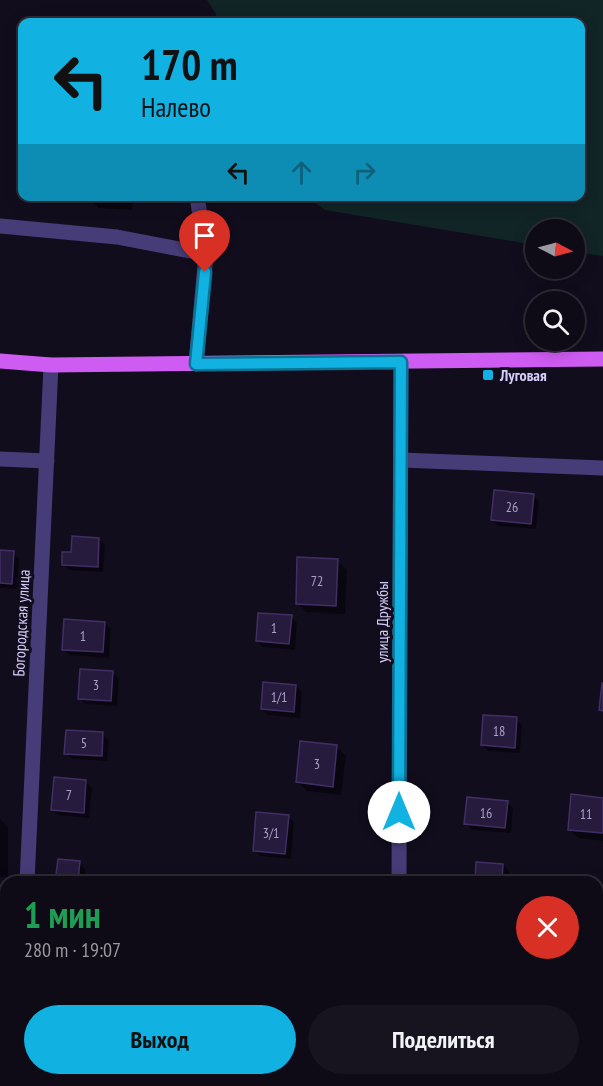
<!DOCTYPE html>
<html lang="ru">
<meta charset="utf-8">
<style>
:root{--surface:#0e0a16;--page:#17131f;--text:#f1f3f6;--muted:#9b9aa1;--line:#2e2b35;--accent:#11b1e2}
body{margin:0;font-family:"PT Sans Narrow",sans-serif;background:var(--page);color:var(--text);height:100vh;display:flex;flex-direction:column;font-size:22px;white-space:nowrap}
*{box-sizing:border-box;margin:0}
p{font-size:20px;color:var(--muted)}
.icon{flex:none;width:33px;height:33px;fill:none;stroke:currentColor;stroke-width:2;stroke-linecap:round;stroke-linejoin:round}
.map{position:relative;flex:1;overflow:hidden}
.panel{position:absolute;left:0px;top:876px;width:603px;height:210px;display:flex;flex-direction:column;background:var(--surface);border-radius:18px 18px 0 0;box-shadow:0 3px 15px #0003,0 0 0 2px var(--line)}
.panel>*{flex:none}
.guide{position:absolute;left:18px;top:18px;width:567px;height:183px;border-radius:12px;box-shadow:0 3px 15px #0003,0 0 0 2px var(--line);background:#11b1e2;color:#111;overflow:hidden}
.needle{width:39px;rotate:96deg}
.fabs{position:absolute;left:525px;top:219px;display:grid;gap:12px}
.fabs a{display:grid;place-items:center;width:60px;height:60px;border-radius:50%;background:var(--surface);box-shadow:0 3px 15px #0003,0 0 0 2px var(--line);font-size:30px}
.pin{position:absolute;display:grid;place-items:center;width:51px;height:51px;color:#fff;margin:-62px -26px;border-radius:50% 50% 50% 0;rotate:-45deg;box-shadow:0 0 6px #0007}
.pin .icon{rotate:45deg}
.me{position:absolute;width:66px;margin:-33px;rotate:0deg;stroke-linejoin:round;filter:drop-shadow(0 0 4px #0008)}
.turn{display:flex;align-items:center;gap:21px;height:126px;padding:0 24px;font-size:27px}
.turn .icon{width:78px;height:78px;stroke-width:2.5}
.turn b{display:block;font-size:42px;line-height:51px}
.lanes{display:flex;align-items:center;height:57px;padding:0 24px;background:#0003;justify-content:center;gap:30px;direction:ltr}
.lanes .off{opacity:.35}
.round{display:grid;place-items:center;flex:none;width:63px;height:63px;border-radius:32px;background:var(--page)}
.overview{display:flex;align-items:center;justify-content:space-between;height:102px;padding:0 24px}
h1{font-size:36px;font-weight:800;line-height:45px;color:#1e9e55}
.cta{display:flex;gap:12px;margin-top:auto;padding:12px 24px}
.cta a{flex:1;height:69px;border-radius:36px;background:var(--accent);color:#111;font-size:24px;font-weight:800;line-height:69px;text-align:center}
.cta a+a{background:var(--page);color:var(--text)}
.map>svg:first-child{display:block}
</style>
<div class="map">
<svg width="603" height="1086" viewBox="0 0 603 1086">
<rect width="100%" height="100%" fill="#120d1d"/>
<path fill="#112426" d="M 207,0 L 603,0 L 603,256 L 575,252 L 574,230 L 536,230 L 535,245 L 325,210 L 307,197 L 580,196 L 580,22 L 216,22 L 216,14 Z"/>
<g fill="#0007">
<path d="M 89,196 L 133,196 L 132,210 L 98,208 Z"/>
<path d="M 533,495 L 539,501 L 536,529 L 498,526 L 492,520 Z"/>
<path d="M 99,539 L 105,545 L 103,572 L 69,570 L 63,564 Z"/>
<path d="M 0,552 L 13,553 L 19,559 L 17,589 L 0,588 Z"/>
<path d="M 338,561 L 347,570 L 345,614 L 306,612 L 297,603 Z"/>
<path d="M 291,617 L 297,623 L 295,650 L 263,647 L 257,641 Z"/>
<path d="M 105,623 L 111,629 L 109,658 L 69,655 L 63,649 Z"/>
<path d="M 113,673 L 119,679 L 117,706 L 85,704 L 79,698 Z"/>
<path d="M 296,686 L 302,692 L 300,718 L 268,715 L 262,709 Z"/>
<path d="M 516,719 L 522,725 L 520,753 L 488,751 L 482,745 Z"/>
<path d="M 103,734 L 109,740 L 107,761 L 72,759 L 66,753 Z"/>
<path d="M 337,747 L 346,756 L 341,795 L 307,791 L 297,782 Z"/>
<path d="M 86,782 L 92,788 L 89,818 L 58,815 L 52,809 Z"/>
<path d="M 603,799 L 603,841 L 578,838 L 569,829 Z"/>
<path d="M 507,802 L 513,808 L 511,833 L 472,830 L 466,824 Z"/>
<path d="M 288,816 L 294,822 L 291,859 L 260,856 L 254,850 Z"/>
<path d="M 0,819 L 8,827 L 8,877 L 0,877 Z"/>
<path d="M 79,863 L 85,869 L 84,882 L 57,882 Z"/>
<path d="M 503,865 L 509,871 L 508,882 L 477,882 Z"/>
<path d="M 597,919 L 603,920 L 603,960 L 597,958 Z"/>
<path d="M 597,973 L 603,973 L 603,1006 L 597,1005 Z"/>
<path d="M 597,1029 L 603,1029 L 603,1064 L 597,1063 Z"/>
</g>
<g fill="#261b3c" stroke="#412e66" stroke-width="1.5">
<path d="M 88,196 L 123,196 L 123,202 L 87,199 Z"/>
<path d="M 494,490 L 534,494 L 531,524 L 491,520 Z"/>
<path d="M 72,536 L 99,538 L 98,567 L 62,565 L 62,552 L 71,552 Z"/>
<path d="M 0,550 L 14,551 L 12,584 L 0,583 Z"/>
<path d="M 297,557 L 338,559 L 336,606 L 296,604 Z"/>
<path d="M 258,613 L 292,615 L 289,644 L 256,641 Z"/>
<path d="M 64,619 L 105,622 L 103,652 L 62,650 Z"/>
<path d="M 80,669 L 113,671 L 111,701 L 78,699 Z"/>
<path d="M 263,682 L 296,685 L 294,712 L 261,709 Z"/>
<path d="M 602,683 L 603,683 L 603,711 L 599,710 Z"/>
<path d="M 483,715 L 517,717 L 515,748 L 481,745 Z"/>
<path d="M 66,730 L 103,732 L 102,756 L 64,754 Z"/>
<path d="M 300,741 L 337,745 L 333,787 L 296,782 Z"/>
<path d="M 54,777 L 86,780 L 84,813 L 51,810 Z"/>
<path d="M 571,794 L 603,798 L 603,833 L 568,830 Z"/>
<path d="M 467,797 L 508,801 L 505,828 L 464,824 Z"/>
<path d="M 256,812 L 289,815 L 285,854 L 253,851 Z"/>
<path d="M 58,859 L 80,861 L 78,882 L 55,882 Z"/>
<path d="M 476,862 L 503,864 L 502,882 L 475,882 Z"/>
<path d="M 251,879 L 290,881 L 290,882 L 251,882 Z"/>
<rect x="597" y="918" width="6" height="36"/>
<path d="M 597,971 L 603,972 L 601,1001 L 597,1000 Z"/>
<rect x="597" y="1027" width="6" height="28"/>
<path d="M 455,1082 L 492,1086 L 455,1086 Z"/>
</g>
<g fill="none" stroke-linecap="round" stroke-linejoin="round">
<g stroke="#463c78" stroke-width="15">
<path d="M 197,196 L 206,254"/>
<path d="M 0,226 L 117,237 L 206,254 L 196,364"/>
<path d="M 0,459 L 47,461"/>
<path d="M 401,460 L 603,468"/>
<path d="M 27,882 L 51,365"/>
<path d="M 399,882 L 401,362"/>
<path d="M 0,1056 L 6,1056"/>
<path d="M 315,1080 L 389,1086"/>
<path d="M 17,1086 L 17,1080"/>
</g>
<path stroke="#cf5cf2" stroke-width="15" d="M 0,361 L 51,365 L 603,359"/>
</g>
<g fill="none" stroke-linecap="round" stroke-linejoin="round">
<defs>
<path id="route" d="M 205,272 L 196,364 L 401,362 L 399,812"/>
</defs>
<use href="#route" stroke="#0b7393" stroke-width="15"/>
<use href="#route" stroke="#11b1e2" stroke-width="10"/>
</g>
<rect fill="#11b1e2" stroke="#120d1d" stroke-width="2" x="482" y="369" width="12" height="12" rx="3"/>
<g text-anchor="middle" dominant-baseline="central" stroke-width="6" stroke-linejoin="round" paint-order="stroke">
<g font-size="14" fill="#aca0cb">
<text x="512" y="507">26</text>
<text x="317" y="581">72</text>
<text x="274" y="628">1</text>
<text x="83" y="636">1</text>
<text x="96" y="685">3</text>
<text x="279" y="697">1/1</text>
<text x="499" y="731">18</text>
<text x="84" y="743">5</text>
<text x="317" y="764">3</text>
<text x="69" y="795">7</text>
<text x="486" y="813">16</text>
<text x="586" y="814">11</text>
<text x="271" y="833">3/1</text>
</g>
<g font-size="16" font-weight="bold" fill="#d8ccfb" stroke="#120d1d" text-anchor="start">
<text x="500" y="375">Луговая</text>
</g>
<g font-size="16" fill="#d8ccfb" stroke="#120d1d">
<text transform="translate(382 622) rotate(-90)">улица Дружбы</text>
<text transform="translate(21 623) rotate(-87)">Богородская улица</text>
</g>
</g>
</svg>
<div class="fabs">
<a><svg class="needle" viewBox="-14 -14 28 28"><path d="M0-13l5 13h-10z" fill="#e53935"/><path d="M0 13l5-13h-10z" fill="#9b9aa1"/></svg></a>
<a><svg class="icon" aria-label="search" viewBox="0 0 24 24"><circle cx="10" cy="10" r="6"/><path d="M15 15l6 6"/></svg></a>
</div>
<div class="pin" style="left:205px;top:272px;background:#d93025"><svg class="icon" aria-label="arrive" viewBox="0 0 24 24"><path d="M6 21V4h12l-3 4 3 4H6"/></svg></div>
<svg class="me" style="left:399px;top:812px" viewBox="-20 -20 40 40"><circle r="19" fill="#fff"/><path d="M0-13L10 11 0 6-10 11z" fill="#11b1e2"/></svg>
<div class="guide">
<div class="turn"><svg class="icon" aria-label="left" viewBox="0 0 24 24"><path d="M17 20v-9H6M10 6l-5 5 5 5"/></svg><div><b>170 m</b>Налево</div></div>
<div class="lanes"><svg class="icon" aria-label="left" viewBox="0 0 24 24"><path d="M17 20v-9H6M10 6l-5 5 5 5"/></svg><svg class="icon off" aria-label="ahead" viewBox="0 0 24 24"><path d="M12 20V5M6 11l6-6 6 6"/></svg><svg class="icon off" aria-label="right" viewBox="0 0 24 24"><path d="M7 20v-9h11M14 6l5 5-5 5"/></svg></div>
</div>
<section class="panel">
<div class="overview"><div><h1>1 мин</h1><p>280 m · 19:07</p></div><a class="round" style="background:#d93025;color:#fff"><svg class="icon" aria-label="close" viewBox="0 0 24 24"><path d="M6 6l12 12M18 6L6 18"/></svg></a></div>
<div class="cta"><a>Выход</a><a>Поделиться</a></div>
</section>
</div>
